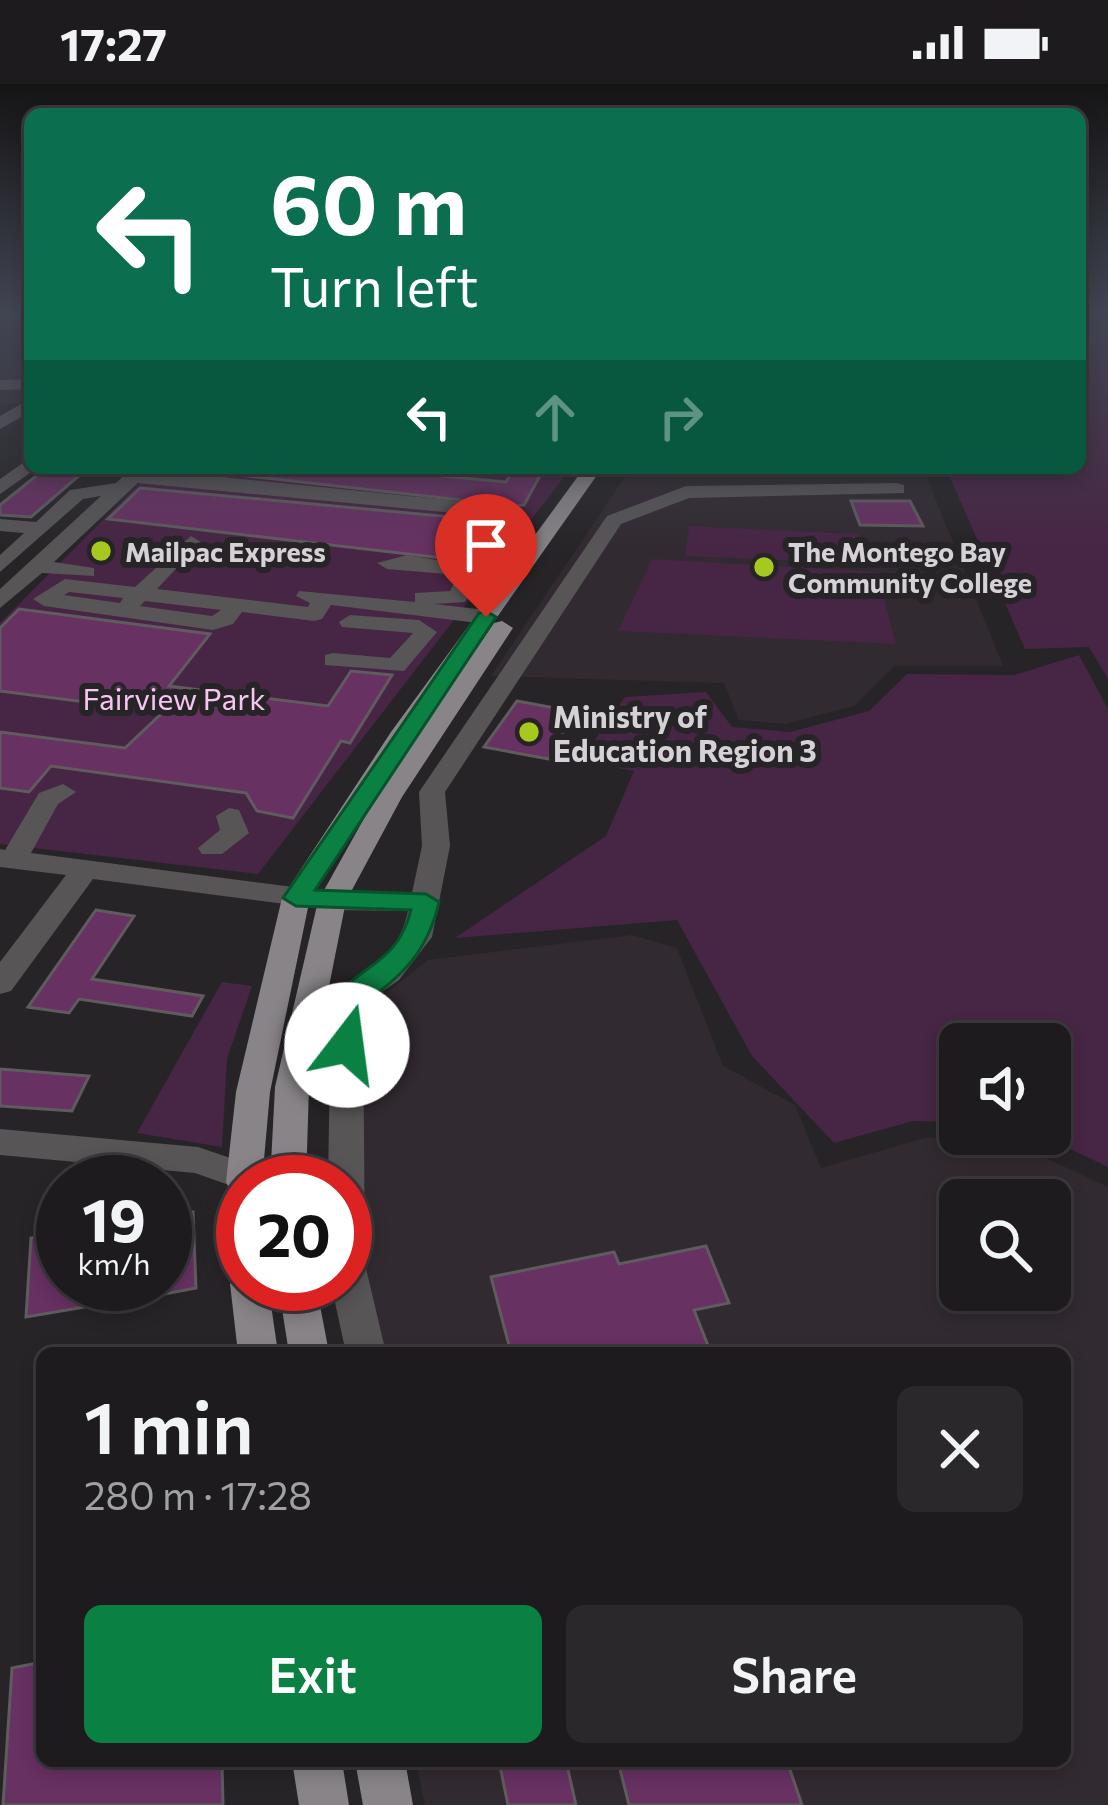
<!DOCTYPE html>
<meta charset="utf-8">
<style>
:root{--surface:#1d1b1d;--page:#2a282a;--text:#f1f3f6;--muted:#a0a1a4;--line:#3b393b;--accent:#0b8043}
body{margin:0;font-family:Commissioner,sans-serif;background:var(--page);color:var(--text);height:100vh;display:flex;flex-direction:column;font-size:45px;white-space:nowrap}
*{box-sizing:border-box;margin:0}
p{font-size:39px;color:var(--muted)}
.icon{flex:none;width:66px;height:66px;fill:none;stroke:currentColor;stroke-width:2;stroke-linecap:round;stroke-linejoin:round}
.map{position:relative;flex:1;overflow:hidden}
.panel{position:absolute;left:36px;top:1263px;width:1035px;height:420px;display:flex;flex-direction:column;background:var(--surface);border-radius:18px;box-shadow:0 6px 18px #0003,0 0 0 3px var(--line)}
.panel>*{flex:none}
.top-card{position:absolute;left:24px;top:24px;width:1062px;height:366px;border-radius:18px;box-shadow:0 6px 18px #0003,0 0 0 3px var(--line);background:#0b6e4f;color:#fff;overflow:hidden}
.fabs{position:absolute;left:939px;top:939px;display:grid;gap:24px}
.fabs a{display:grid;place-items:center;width:132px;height:132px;border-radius:18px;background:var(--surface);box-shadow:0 6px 18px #0003,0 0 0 3px var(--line);font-size:60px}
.speed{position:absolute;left:36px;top:1071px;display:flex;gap:24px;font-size:60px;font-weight:700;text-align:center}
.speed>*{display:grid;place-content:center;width:156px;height:156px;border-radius:50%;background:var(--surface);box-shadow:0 6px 18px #0003,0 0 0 3px var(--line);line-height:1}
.speed small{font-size:30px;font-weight:400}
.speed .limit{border:18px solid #d22;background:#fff;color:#111}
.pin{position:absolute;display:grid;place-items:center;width:102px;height:102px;color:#fff;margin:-123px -51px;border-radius:50% 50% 50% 0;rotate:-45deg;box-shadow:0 0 12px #0007}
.pin .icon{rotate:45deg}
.me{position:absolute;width:132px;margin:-66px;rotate:15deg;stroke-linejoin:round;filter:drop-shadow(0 0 9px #0008)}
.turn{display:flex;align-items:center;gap:42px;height:252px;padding:0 48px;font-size:54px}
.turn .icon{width:156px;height:156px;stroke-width:2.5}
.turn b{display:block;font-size:84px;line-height:102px}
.lanes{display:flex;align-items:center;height:114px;padding:0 48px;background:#0003;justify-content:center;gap:60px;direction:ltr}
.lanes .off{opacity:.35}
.round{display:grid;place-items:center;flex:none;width:126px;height:126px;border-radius:18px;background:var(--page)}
.overview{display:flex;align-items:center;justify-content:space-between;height:204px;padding:0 48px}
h1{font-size:72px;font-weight:600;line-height:90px}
.cta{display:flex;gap:24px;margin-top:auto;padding:24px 48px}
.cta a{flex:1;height:138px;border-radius:18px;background:var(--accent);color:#fff;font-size:48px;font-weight:600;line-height:138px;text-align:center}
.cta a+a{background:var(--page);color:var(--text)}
.status{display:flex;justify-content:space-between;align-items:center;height:84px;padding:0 60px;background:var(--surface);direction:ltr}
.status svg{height:33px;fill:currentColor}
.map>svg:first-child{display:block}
</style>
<div class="status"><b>17:27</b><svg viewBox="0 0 49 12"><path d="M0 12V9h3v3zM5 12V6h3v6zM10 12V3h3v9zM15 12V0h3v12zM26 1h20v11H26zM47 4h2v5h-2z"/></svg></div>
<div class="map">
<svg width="1108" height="1721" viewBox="0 0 1108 1721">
<rect width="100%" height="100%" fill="#272427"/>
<g fill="#322a31" fill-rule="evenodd">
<path d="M 30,235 L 30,318 L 0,321 L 0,237 Z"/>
<path d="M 631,384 L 923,384 L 1003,582 L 894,582 L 854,622 L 785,640 L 739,636 L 724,599 L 491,592 Z"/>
<path d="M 632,851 L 677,864 L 723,982 L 795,1021 L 821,1084 L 928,1053 L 1024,1064 L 1108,1103 L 1108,1721 L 425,1721 L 416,1677 L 1065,1677 L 1065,1269 L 350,1269 L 367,1173 L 360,976 L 373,920 L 428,876 ZM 960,1116 L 1050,1116 L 1050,1206 L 960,1206 Z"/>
</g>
<g fill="#472544">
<path d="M 1080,227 L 1108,227 L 1108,595 L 1089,563 L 1025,565 L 946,384 L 1080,384 Z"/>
<path d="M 155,384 L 568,388 L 258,790 L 0,760 L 0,539 Z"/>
<path d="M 689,442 L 858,450 L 874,480 L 685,472 Z"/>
<path d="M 652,475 L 877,488 L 896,560 L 618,547 Z"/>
<path d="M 1079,571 L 1108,625 L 1108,1083 L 1039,1050 L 1050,1050 L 1050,960 L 960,960 L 960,1038 L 913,1037 L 834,1059 L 752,972 L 677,836 L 455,854 L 606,752 L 634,687 L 580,677 L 625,613 L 706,608 L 732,643 L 790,648 L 869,627 L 907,590 L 1014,591 Z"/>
<path d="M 222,898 L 252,902 L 227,975 L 222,1063 L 137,1049 Z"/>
</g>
<g fill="#673162" stroke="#5f5b5e" stroke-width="3">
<path d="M 46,384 L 88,384 L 31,433 L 0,431 L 0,421 Z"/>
<path d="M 177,384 L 357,384 L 506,398 L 514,385 L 542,388 L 524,421 L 515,422 Z"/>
<path d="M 140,404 L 506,438 L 486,474 L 468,477 L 108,435 Z"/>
<path d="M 851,417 L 910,417 L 923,442 L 860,441 Z"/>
<path d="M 19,525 L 210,550 L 169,602 L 328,622 L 351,587 L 392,591 L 350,659 L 341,657 L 293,734 L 257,727 L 246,709 L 51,682 L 29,708 L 0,704 L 0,648 L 125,664 L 163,628 L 0,607 L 0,544 Z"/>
<path d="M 517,617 L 577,628 L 549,675 L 484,663 Z"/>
<path d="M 96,826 L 134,832 L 92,895 L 203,912 L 192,932 L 79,915 L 69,929 L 28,923 Z"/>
<path d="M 0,985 L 89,992 L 72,1027 L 0,1022 Z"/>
<path d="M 193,1128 L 196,1204 L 165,1210 L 165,1132 Z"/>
<path d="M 63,1149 L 63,1200 L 160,1200 L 161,1210 L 26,1233 L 31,1154 Z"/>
<path d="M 706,1162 L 729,1219 L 694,1226 L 711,1269 L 511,1269 L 491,1193 L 614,1168 L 619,1180 Z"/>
<path d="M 42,1578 L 42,1677 L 222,1677 L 223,1721 L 3,1721 L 12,1584 Z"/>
<path d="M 499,1677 L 566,1677 L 576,1721 L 508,1721 Z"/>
<path d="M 618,1677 L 787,1677 L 802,1721 L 629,1721 Z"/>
</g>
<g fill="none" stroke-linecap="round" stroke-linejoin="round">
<g fill="#575556" fill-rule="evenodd">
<path d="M 0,227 L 30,227 L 30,235 L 0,236 Z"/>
<path d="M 30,295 L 30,305 L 0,306 L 0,296 Z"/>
<path d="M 30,315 L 30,328 L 0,345 L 0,332 Z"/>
<path d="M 30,374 L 30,384 L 37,384 L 0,410 L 0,395 Z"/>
<path d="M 132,384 L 507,422 L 517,428 L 507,434 L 138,399 L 54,478 L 94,484 L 94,492 L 42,489 L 0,524 L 0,505 L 101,412 L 83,415 L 0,488 L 0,471 L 24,449 L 0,447 L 0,435 L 36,438 L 70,406 L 116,399 Z"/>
<path d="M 897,399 L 904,401 L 904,409 L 689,414 L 621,440 L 445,708 L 450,762 L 432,853 L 399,896 L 363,921 L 365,1180 L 386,1269 L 346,1269 L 331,1200 L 345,1200 L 345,1098 L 328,1098 L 331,917 C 358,879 395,886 408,827 L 332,826 L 93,795 L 11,907 L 0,910 L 0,878 L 66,791 L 0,783 L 0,765 L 5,766 L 39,709 L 63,700 L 76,708 L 58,720 L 31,769 L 332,808 L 412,809 L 422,762 L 419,708 L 607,432 L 686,402 Z"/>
<path d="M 191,452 L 201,458 L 157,505 L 308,523 L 310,519 L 296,512 L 299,507 L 415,518 L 415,509 L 450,507 L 458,491 L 387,485 L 377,479 L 407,471 L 478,483 L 482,487 L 465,518 L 434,520 L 486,526 L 497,533 L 486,540 L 331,521 L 322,535 L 314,537 L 242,528 L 233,540 L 213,546 L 44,522 L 33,515 L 65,495 L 135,503 ZM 69,508 L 123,514 L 120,519 L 64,511 ZM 145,517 L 221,526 L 212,532 L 140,522 Z"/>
<path d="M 350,531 L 419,536 L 437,548 L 404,587 L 325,581 L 325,571 L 333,569 L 390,574 L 413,549 L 342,543 L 339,538 Z"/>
<path d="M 229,724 L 239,726 L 249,749 L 222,770 L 202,770 L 198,764 L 220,746 L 216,732 Z"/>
<path d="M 0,1045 L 198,1063 L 257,1083 L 262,1093 L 259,1098 L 243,1098 L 243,1106 L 195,1089 L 0,1071 Z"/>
</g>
<g fill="#888487" fill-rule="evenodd">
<path d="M 584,384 L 602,384 L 412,654 L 310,814 L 270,1008 L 262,1098 L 243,1098 L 243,1112 L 231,1108 L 226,1098 L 236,1008 L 282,814 L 391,648 Z"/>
<path d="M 502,537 L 513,544 L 402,713 L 346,817 L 309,1003 L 306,1098 L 270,1098 L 275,1003 L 318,817 L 376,713 L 494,539 Z"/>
<path d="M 243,1186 L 243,1200 L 268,1200 L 278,1269 L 238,1269 L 230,1200 Z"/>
<path d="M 278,1200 L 316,1200 L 329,1269 L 289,1269 Z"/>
<path d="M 292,1677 L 342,1677 L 349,1721 L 299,1721 Z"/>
<path d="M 355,1677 L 405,1677 L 413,1721 L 363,1721 Z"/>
</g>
</g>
<linearGradient id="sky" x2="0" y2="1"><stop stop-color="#151415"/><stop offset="0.49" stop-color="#414552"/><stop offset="1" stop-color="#414552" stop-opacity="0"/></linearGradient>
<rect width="1108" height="468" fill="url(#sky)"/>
<path fill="#0b8043" stroke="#07532c" stroke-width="3" d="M 486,527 L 496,533 L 315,806 L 426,810 L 439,818 C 428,867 402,893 361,921 L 357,968 L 336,968 L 333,917 C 361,879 397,881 411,826 L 296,822 L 283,814 L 479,529 Z"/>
<g fill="#a7c81f" stroke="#272427" stroke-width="4.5">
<circle cx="101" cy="467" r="12"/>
<circle cx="764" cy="483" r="12"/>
<circle cx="529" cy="648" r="12"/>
</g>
<g text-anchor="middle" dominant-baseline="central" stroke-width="12" stroke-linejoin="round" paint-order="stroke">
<g font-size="27" font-weight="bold" fill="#d4d2d4" stroke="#272427" text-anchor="start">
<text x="125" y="467">Mailpac Express</text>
<text x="788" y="467">The Montego Bay<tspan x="788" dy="31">Community College</tspan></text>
</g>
<g font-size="30" fill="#f7c5f0" stroke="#272427">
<text x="174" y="613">Fairview Park</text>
</g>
<g font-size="30" font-weight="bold" fill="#d4d2d4" stroke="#272427" text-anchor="start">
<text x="553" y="631">Ministry of<tspan x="553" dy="34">Education Region 3</tspan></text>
</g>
</g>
</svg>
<div class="fabs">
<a><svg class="icon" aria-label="sound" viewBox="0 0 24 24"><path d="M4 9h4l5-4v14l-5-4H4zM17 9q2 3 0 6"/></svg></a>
<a><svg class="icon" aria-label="search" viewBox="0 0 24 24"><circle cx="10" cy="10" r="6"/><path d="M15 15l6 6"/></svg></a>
</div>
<div class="speed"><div>19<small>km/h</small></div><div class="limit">20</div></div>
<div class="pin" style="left:486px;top:533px;background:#d93025"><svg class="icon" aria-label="arrive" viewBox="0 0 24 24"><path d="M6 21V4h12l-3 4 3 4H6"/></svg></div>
<svg class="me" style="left:347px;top:961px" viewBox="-20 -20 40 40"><circle r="19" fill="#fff"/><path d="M0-13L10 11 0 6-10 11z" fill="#0b8043"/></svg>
<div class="top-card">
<div class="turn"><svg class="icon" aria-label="left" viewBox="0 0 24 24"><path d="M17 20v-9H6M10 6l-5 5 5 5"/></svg><div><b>60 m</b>Turn left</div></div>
<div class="lanes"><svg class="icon" aria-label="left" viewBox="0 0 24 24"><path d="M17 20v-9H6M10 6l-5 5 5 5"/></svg><svg class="icon off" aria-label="ahead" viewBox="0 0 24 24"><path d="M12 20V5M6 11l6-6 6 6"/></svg><svg class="icon off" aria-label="right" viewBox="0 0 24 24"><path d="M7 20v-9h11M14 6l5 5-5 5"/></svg></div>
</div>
<section class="panel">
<div class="overview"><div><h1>1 min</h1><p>280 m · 17:28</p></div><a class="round"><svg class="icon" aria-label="close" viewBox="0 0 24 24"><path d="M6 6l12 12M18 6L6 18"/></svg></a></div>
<div class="cta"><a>Exit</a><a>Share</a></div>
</section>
</div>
